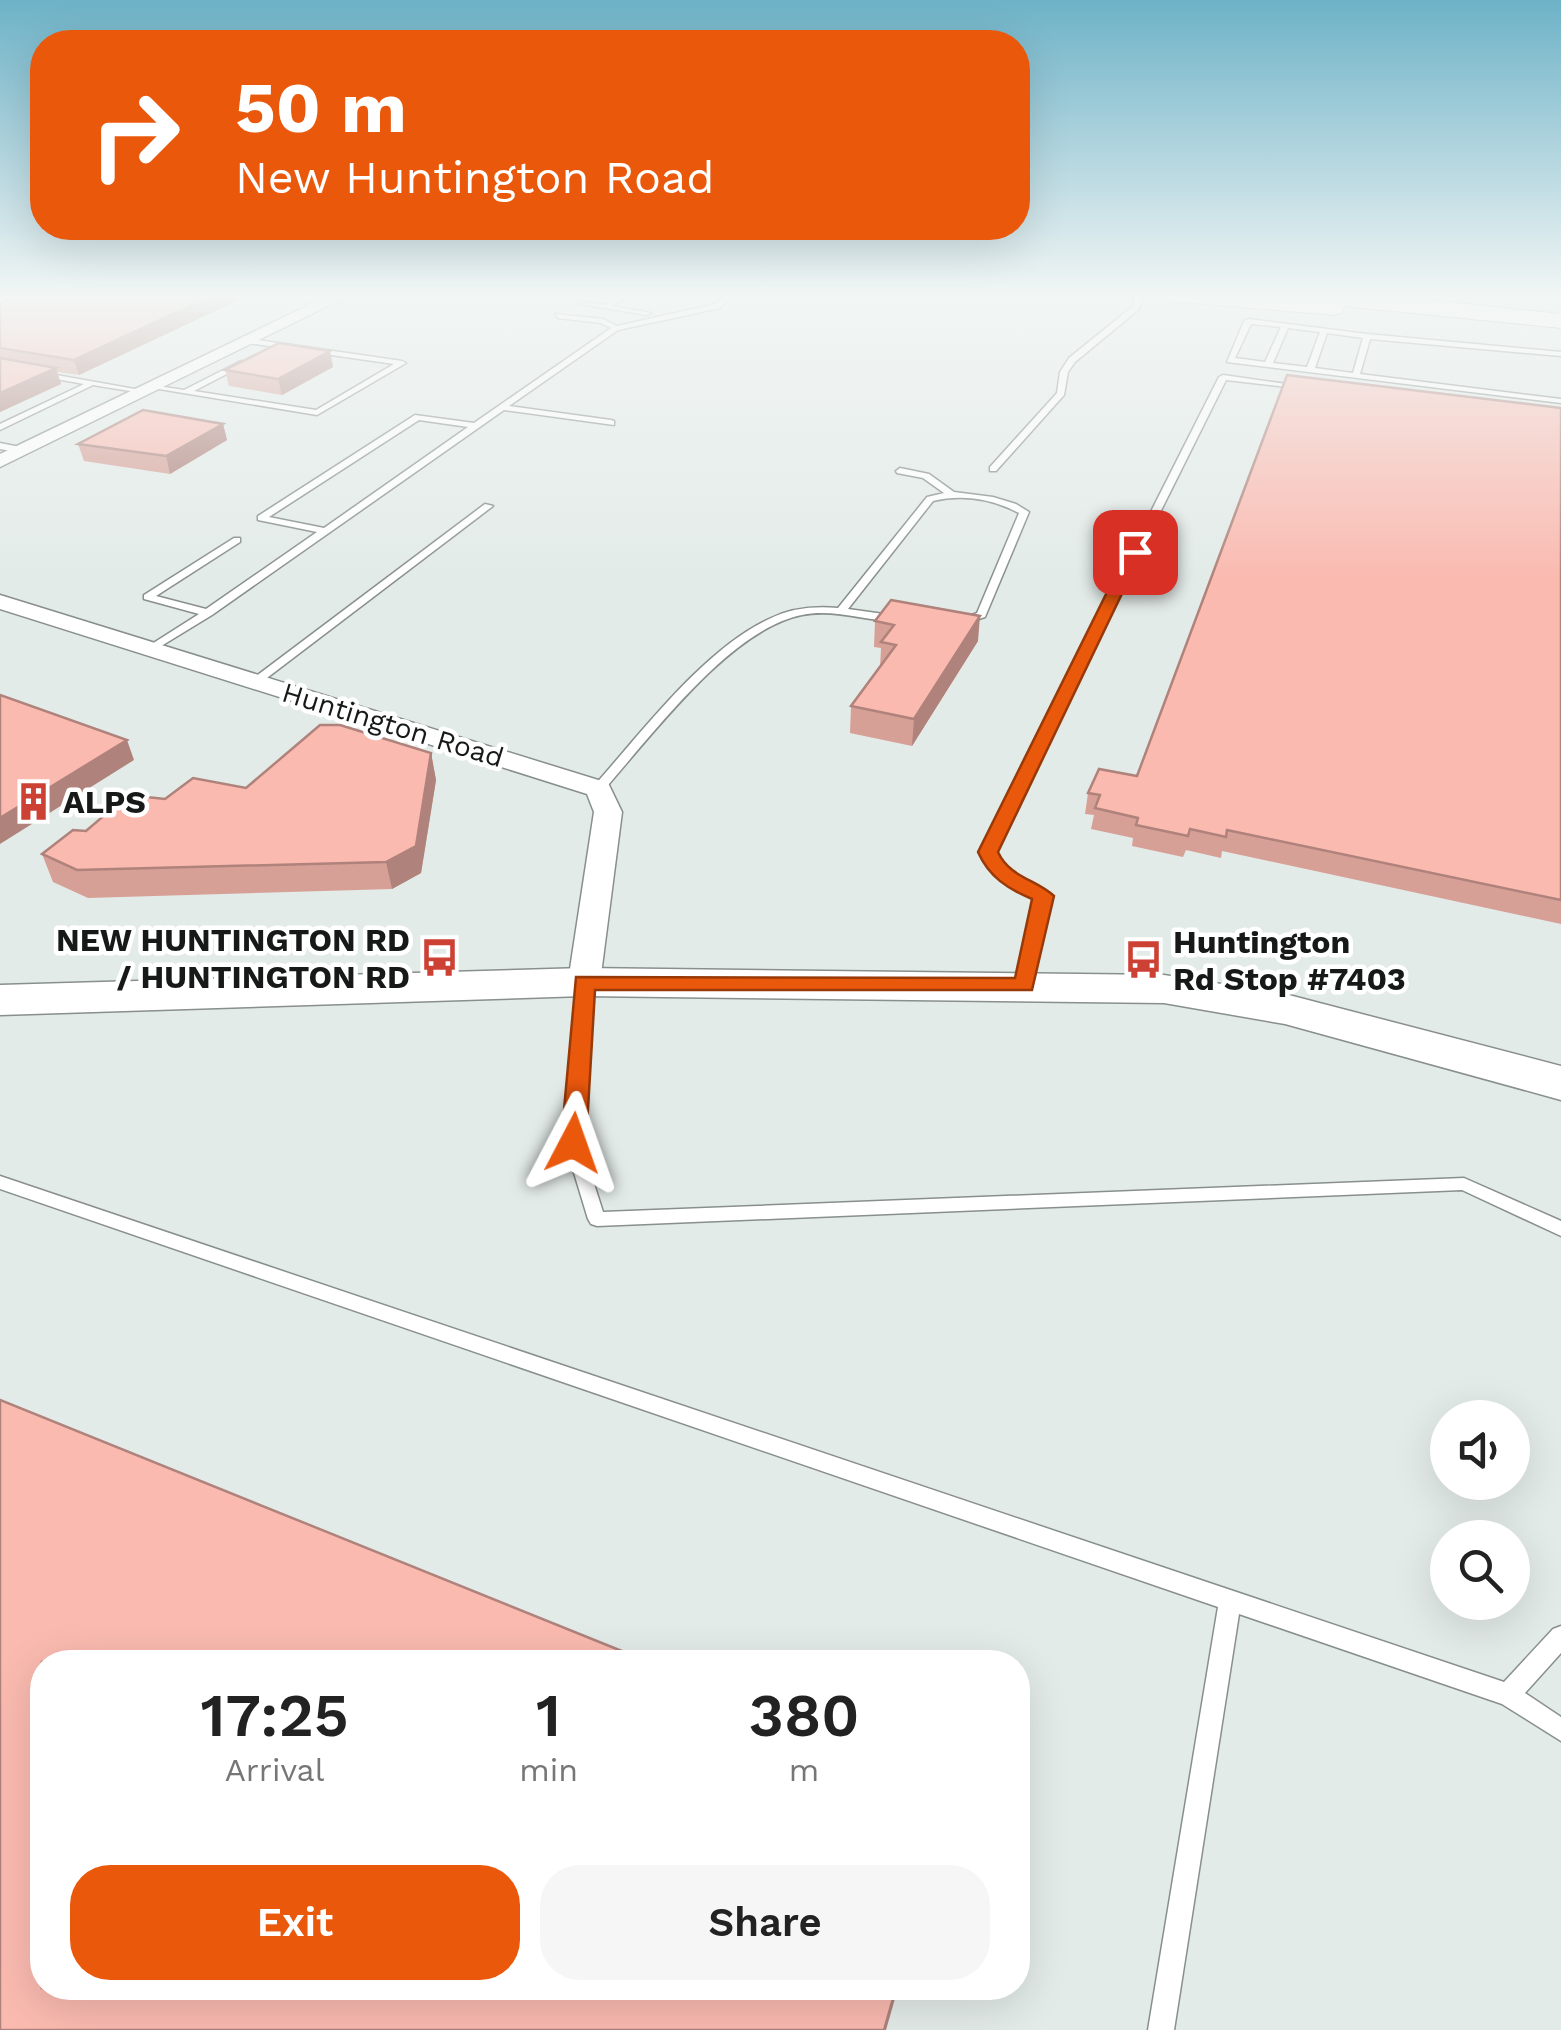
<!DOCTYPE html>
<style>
:root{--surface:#fff;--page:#f6f6f6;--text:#222;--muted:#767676;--accent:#ea580c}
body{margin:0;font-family:"Work Sans",sans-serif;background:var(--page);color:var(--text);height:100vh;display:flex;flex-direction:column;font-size:38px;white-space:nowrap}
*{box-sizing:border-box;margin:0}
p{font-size:32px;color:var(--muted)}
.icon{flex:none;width:55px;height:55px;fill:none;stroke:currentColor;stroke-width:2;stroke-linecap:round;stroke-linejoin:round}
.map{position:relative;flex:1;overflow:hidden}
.drawer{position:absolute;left:30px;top:1650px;width:1000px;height:350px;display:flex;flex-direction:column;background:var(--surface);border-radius:40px;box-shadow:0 10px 40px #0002}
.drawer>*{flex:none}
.banner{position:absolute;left:30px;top:30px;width:1000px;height:210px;border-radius:40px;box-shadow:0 10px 40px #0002;background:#ea580c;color:#fff;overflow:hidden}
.tools{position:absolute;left:1430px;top:1400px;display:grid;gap:20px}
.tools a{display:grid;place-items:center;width:100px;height:100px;border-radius:50%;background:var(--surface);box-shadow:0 10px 40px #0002;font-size:50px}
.pin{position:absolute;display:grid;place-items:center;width:85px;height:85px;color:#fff;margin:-42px;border-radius:20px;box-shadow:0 5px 15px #0006}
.me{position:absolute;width:110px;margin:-55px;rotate:4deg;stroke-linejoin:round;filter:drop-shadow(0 0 8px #0008)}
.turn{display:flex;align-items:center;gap:35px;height:210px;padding:0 40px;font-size:45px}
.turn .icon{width:130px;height:130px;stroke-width:2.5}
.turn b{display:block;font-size:70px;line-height:85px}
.eta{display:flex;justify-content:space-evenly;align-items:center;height:170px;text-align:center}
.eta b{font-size:60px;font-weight:600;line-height:70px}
.cta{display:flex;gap:20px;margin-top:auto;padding:20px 40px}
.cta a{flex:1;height:115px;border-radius:40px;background:var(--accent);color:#fff;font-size:40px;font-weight:600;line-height:115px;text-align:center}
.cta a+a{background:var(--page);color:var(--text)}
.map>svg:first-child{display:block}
</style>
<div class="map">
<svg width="1561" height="2030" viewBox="0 0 1561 2030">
<rect width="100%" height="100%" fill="#e3ebe8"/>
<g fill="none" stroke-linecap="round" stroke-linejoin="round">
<defs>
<g id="lane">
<path d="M 620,294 L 628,294 L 613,306 L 651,313 L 647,315 L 580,304 L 584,302 L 606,305 Z"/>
<path d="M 675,294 L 684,294 L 685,295 L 681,297 Z"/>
<path d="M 726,294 L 733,294 L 720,308 L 618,330 L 509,406 L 611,420 L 614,421 L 614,425 L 504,410 L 212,615 L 153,651 L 144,649 L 199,614 L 144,599 L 144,595 L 234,538 L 240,538 L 240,542 L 156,596 L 206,609 L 317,532 L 258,520 L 258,516 L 415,415 L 474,423 L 611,328 L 601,323 L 558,318 L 555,314 L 603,319 L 617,326 L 715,304 ZM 419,420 L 468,427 L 324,528 L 269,517 Z"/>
<path d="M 736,294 L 765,294 L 775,297 L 771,299 Z"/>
<path d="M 1136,294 L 1143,294 L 1138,310 L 1075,362 L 1068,372 L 1064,395 L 996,471 L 990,471 L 990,467 L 1057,393 L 1060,372 L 1069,358 L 1132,307 Z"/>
<path d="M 1248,319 L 1367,334 L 1561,352 L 1561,356 L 1370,339 L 1360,374 L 1561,399 L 1561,403 L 1227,362 L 1244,321 ZM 1251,324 L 1281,327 L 1265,362 L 1235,358 ZM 1288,328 L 1320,332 L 1307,367 L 1273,363 ZM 1327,333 L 1363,338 L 1353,373 L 1315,368 Z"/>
<path d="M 244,338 L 402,361 L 406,363 L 317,415 L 147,387 L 151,385 L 184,390 L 241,361 L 244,365 L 194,391 L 316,410 L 394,364 L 241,342 Z"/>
<path d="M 0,365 L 146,391 L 142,393 L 93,385 L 0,430 L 0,424 L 84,384 L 0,369 Z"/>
<path d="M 1223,375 L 1308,387 L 1304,389 L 1226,380 L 1000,834 L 995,852 C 1008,875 1029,881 1050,895 L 1031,985 L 1029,988 L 1019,988 L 1017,985 L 1036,897 C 1012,887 994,875 981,852 L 988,834 L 1219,377 Z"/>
<path d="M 0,443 L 25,448 L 26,450 L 22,453 L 0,449 Z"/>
<path d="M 900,468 L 929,474 L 954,492 L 993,497 L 1016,504 L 1029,512 L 985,617 L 960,625 L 955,622 L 977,613 L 1019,513 C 992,499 963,494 933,501 L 848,609 L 898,616 L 902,617 L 902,621 C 869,623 836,608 802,615 C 730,629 650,738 602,792 L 594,792 L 594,786 C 641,733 704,649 769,619 C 791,608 814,606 838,608 L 927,497 L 944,493 L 923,478 L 897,473 L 896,471 Z"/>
<path d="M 485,504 L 493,506 L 259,684 L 251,684 L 251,680 Z"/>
<path d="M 584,977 L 591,982 L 581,1143 L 603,1212 L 1464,1178 L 1561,1221 L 1561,1236 L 1462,1190 L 597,1226 L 591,1224 L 588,1219 L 565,1143 L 577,982 Z"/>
<path d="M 0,1176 L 1504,1682 L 1553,1629 L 1561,1626 L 1561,1653 L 1525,1693 L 1561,1717 L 1561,1741 L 1502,1704 L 1239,1614 L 1174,2030 L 1148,2030 L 1218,1607 L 0,1189 Z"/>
</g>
<g id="street">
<path d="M 332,294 L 352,294 L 0,467 L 0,454 Z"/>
<path d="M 0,595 L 608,783 L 622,812 L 600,982 L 595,989 L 573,989 L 568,982 L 594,812 L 587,794 L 0,609 Z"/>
</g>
<path id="secondary" d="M 584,968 L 1164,975 L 1285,994 L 1561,1066 L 1561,1100 L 1285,1024 L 1164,1003 L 584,996 L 0,1015 L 0,985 Z"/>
<path id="primary" d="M 1158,294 L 1371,294 L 1561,314 L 1561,328 L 1344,306 L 1342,313 L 1334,315 L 1169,301 Z"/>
</defs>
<use href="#lane" stroke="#888f8d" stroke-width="3"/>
<use href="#street" stroke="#888f8d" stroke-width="3"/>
<use href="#secondary" stroke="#888f8d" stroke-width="3"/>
<use href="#primary" stroke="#888f8d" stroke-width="2"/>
<use href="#lane" fill="#fff" fill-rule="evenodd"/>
<use href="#street" fill="#fff" fill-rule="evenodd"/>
<use href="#secondary" fill="#fff" fill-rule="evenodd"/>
<use href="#primary" fill="#fff" fill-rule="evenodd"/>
</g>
<g fill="#d7a097">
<path d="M 251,294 L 79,375 L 57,372 L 61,384 L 0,412 L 0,303 Z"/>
<path d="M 330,351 L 333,367 L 282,395 L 229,386 L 225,370 Z"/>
<path d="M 1561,408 L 1561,924 L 1222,851 L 1221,858 L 1186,850 L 1183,857 L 1132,846 L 1133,838 L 1091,829 L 1094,815 L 1085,814 L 1088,793 L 1137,776 Z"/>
<path d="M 223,424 L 227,440 L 170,474 L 84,461 L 78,444 Z"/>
<path d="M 875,621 L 978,641 L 912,746 L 850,733 L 851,706 L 880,667 L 881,648 L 874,647 Z"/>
<path d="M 431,753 L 436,780 L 421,873 L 392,889 L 88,898 L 53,882 L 42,854 L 86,831 L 165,799 L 246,788 Z"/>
</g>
<g fill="#af827b">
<path d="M 216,294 L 251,294 L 79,375 L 74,360 Z"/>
<path d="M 330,351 L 333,367 L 282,395 L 278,379 Z"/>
<path d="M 56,368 L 61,384 L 0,412 L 0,393 Z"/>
<path d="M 223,424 L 227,440 L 170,474 L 166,456 Z"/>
<path d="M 980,616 L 978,641 L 912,746 L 914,719 Z"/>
<path d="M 127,740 L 134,760 L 0,844 L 0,818 Z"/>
<path d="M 431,753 L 436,780 L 421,873 L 392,889 L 386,862 Z"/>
<path d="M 896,1988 L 898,1988 L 886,2030 L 884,2030 Z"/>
</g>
<g fill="#fabab0" stroke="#af827b" stroke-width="2.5">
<path d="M 22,294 L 216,294 L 74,360 L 0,348 L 0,303 Z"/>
<path d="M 279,343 L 330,351 L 278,379 L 225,370 Z"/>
<path d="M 0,358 L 56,368 L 0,393 Z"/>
<path d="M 1287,375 L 1561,408 L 1561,900 L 1227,830 L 1226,837 L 1190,829 L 1188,836 L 1136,825 L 1138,818 L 1095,808 L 1100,795 L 1088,793 L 1099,769 L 1137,776 Z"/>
<path d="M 143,410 L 223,424 L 166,456 L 78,444 Z"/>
<path d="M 891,600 L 980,616 L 914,719 L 851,706 L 896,645 L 881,642 L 894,625 L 875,621 Z"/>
<path d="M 0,695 L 127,740 L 0,818 Z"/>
<path d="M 320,725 L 340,725 L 431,753 L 416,846 L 386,862 L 77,870 L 42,854 L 73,830 L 86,831 L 128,795 L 165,799 L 193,778 L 246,788 Z"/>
<path d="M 0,1400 L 649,1662 L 42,1662 L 42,1988 L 896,1988 L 884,2030 L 0,2030 Z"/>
</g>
<linearGradient id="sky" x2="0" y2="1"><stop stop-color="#6db2c7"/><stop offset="0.51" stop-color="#f2f6f5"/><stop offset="1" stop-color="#f2f6f5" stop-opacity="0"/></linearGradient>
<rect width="1561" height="579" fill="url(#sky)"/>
<path fill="#ea580c" stroke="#983908" stroke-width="2.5" d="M 1135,548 L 1142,552 L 998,852 C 1010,878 1036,879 1054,896 L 1032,990 L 595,990 L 586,1143 L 582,1149 L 564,1149 L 561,1143 L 576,977 L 1015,978 L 1032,899 C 1008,889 989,877 978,852 L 1127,552 Z"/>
<defs>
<symbol id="building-bare" viewBox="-9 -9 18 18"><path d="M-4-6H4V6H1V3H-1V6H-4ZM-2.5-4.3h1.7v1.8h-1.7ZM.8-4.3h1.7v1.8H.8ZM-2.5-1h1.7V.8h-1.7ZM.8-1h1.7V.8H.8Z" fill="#cd4034" stroke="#fff" stroke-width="2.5" paint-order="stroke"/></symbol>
<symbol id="bus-bare" viewBox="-9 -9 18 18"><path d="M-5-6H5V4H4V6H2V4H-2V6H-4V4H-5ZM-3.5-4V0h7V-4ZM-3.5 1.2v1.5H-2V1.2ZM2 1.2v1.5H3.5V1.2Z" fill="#cd4034" stroke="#fff" stroke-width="2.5" paint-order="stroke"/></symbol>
</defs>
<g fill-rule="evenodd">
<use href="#building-bare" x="6" y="774" width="55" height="55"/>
<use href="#bus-bare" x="412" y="930" width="55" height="55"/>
<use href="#bus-bare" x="1116" y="932" width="55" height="55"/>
</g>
<g text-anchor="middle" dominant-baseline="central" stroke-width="9" stroke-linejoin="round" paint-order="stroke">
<g font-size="28" fill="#161918" stroke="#fff">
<text transform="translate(393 725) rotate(17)">Huntington Road</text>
</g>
<g font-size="32" font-weight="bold" fill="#161918" stroke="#fff" text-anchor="start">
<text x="63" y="802">ALPS</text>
<text x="410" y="940" text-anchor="end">NEW HUNTINGTON RD<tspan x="410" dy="37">/ HUNTINGTON RD</tspan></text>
<text x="1173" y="942">Huntington<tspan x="1173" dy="37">Rd Stop #7403</tspan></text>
</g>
</g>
</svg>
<div class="tools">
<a><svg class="icon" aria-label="sound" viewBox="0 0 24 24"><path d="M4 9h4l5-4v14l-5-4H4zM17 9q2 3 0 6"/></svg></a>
<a><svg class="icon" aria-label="search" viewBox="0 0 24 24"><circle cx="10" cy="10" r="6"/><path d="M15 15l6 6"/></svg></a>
</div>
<div class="pin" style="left:1135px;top:552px;background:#d93025"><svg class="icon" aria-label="arrive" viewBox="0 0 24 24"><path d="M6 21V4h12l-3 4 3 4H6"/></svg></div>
<svg class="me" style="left:573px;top:1143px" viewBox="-20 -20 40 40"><path d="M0-17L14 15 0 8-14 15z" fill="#ea580c" stroke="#fff" stroke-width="4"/></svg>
<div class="banner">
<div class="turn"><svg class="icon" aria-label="right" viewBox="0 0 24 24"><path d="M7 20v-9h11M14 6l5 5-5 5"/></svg><div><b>50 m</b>New Huntington Road</div></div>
</div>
<section class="drawer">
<div class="eta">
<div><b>17:25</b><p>Arrival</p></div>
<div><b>1</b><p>min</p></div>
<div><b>380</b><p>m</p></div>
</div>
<div class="cta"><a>Exit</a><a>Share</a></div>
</section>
</div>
